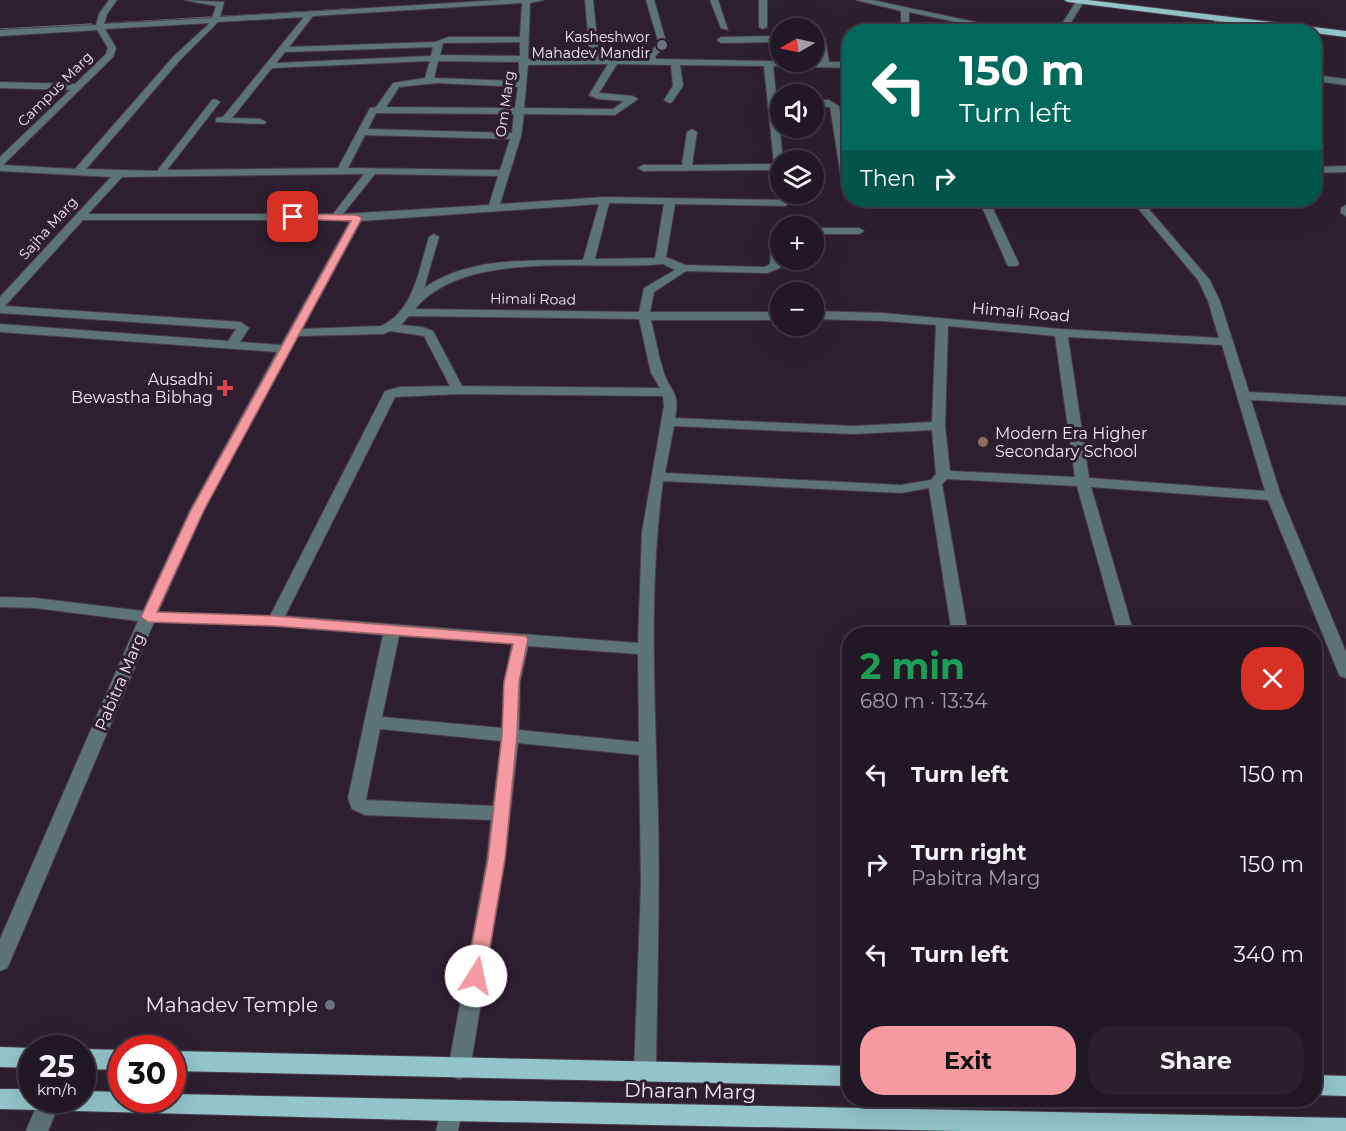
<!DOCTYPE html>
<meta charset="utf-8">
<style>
:root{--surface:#221724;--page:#2a202c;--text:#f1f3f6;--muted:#a29fa6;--line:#3f3641;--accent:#f49aa0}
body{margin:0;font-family:Montserrat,sans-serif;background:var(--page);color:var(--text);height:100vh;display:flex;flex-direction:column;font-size:22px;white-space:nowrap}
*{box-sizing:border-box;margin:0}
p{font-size:20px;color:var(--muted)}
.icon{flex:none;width:33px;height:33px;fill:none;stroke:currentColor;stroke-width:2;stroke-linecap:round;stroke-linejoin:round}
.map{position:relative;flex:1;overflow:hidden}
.drawer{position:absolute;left:842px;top:627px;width:480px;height:480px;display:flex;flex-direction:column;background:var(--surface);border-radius:24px;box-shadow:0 6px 24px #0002,0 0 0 2px var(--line)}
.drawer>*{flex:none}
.banner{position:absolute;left:842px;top:24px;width:480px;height:183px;border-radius:24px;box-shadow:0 6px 24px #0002,0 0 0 2px var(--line);background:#00695c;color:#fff;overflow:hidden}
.needle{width:39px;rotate:261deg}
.fabs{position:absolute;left:770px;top:18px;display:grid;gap:12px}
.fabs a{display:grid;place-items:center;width:54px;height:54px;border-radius:50%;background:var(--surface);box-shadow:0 6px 24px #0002,0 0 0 2px var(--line);font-size:30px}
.speed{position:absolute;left:18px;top:1035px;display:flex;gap:12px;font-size:30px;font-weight:700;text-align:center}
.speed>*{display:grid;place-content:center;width:78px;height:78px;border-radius:50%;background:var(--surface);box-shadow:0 6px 24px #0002,0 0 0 2px var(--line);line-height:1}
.speed small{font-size:15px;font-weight:400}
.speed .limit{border:9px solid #d22;background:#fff;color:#111}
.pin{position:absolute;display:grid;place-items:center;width:51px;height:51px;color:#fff;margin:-26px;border-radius:12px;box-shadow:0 3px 9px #0006}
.me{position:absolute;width:66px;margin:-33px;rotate:10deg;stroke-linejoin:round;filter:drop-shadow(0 0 4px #0008)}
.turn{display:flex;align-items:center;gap:21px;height:126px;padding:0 18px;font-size:27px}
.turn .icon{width:78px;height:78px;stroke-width:2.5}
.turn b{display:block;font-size:42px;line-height:51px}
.then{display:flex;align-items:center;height:57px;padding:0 18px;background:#0003;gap:12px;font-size:22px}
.round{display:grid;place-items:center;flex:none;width:63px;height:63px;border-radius:24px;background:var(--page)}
.head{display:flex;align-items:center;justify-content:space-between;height:102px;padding:0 18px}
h1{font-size:36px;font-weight:700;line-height:45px;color:#1e9e55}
.button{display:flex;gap:12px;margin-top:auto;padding:12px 18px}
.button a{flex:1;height:69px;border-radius:24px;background:var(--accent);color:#111;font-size:24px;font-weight:700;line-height:69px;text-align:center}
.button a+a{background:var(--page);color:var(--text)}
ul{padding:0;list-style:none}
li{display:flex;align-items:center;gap:18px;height:90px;padding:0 18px}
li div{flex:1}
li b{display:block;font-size:22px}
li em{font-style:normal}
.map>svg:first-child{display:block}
</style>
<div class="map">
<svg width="1346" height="1131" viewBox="0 0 1346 1131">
<rect width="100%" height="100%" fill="#2e1f30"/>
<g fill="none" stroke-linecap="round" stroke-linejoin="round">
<g stroke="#698498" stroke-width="3">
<path d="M 111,24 L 345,10"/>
<path d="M 0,30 L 91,25"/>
</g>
<defs>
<g id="minor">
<path d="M 109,0 L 117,0 L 107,14 L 104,24 L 212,18 L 216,6 L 184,0 L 224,2 L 220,17 L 501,0 L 544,0 L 530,3 L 528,59 L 590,59 L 585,0 L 593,0 L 599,59 L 647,59 L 647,53 L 659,44 L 646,0 L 654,0 L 667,45 L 655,56 L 656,59 L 820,62 L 818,42 L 813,42 L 813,36 L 825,38 L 829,62 L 849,62 L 849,68 L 773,66 L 783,160 L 780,160 L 780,181 L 775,178 L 774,170 L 643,171 L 638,168 L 643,165 L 682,165 L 687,132 L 692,129 L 697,132 L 692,165 L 774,164 L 764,66 L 680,65 L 683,86 L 672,102 L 669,103 L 664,100 L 673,86 L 671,65 L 617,64 L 599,93 L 633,96 L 638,99 L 615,115 L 524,114 L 521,136 L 500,204 L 605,197 L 785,200 L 790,203 L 785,206 L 675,204 L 666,257 L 685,265 L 765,267 L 770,264 L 773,230 L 778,227 L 780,227 L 780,260 L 782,260 L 780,268 L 767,273 L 686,271 L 654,292 L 650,312 L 780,312 L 780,320 L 651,320 C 655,336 658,354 663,370 C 669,392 681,390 675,418 L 854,426 L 932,422 L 936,325 L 883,321 L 813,319 L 813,311 L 883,313 L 1061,329 L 1219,338 L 1208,301 L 1198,280 L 1131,200 L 1141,200 L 1209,279 L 1220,301 L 1249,392 L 1346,397 L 1346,405 L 1251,400 L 1281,496 L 1346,652 L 1346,678 L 1340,676 L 1338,672 L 1268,500 L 1091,487 L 1134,634 L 1118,634 L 1077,486 L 947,479 L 942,484 L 968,634 L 952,634 L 929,488 L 901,493 L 663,481 C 648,591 655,703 658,813 C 660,899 657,986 656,1072 L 653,1079 L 645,1082 L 637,1079 L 634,1072 L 641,885 L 639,755 L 518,743 L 505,859 L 470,1069 L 467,1076 L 459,1079 L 451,1076 L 448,1069 L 487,859 L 491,820 L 365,815 L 352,809 L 348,798 L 383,635 L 275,626 L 154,622 L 10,962 L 7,968 L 0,971 L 0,939 L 138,621 L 35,608 L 0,607 L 0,597 L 35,598 L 143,611 L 190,510 L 277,352 L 0,332 L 0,324 L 228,341 L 236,329 L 0,313 L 0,297 L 111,177 L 0,171 L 0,157 L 70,90 L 0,88 L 0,82 L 75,84 L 106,54 L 108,48 L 97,30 L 0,36 L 0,30 L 96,25 L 99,14 ZM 522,3 L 520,37 L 449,37 L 435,42 L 289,47 L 313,16 ZM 304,17 L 223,117 L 216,118 L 216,122 L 264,124 L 266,122 L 261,119 L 232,118 L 272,68 L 430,61 L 425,78 L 393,83 L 376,107 L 370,108 L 338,168 L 167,170 L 220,102 L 215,99 L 212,100 L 157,171 L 86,169 L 180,60 L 218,22 ZM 210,23 L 174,56 L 75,169 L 3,165 L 113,57 L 116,48 L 105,29 ZM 520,42 L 520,56 L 440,55 L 443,43 ZM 433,47 L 431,56 L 276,63 L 285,52 ZM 438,61 L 519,62 L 519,81 L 434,78 ZM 608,64 L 589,95 L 598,99 L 624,101 L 613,109 L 524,108 L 528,65 ZM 437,83 L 518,87 L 515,108 L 386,107 L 399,87 ZM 376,113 L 514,114 L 512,133 L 368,129 ZM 365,135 L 510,139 L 500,170 L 348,168 ZM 364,174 L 333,214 L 88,214 L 122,177 ZM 375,174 L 498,176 L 489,205 L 343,214 ZM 609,203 L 664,204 L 655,258 L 595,259 ZM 599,204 L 583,260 C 529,261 471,256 424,288 L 439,237 L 434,234 L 429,237 C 419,269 414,311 381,326 L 302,329 L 361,221 ZM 83,220 L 340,220 L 350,221 L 281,345 L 240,342 L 249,328 L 241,322 L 5,306 ZM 663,264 L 675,270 L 644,288 L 639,312 L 415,309 C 465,248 592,271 663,264 ZM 409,316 L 639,319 L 651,373 L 660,388 L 462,386 L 433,331 L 422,327 L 401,325 ZM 948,326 L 1055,336 L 1075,477 L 950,471 L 945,426 ZM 390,331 L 424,336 L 450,386 L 400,387 L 385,391 L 270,616 L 158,612 L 204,510 L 298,336 L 383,334 ZM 1068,337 L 1222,345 L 1265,491 L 1089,478 ZM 458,394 L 663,396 L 664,406 L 642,532 L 638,643 L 285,616 L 395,397 ZM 674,426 L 854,434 L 932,430 L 936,474 L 931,480 L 901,485 L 665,473 ZM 399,636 L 512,644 L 504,682 L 502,728 L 382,717 ZM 528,646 L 638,654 L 639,742 L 519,730 L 520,682 ZM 380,729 L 501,741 L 493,806 L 366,800 Z"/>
<path d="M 710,0 L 718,0 L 728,30 L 721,28 Z"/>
<path d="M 759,0 L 767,0 L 767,27 L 763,29 L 759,27 Z"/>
<path d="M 856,0 L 872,0 L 1021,32 L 1002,32 L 909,12 L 909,32 L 901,32 L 901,11 Z"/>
<path d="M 1077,0 L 1085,0 L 1065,32 L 1057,32 Z"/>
<path d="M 1218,17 L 1222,19 L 1225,32 L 1217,32 L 1214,19 Z"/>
<path d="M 780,36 L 780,42 L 721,43 L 717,40 L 721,37 Z"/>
<path d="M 1314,75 L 1346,79 L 1346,85 L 1314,81 Z"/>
<path d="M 813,100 L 829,100 L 839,106 L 849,166 L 849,199 L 844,196 L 830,107 L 813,106 Z"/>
<path d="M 1346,166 L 1346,172 L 1314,173 L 1314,167 Z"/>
<path d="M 979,200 L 989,200 L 1019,264 L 1017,266 L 1009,266 L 1007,264 Z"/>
<path d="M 1346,205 L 1346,216 L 1341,213 L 1341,208 Z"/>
<path d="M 813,228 L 859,228 L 864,231 L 859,234 L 813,234 Z"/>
<path d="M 39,1100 L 61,1100 L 48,1131 L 26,1131 Z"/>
<path d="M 451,1101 L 459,1104 L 462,1111 L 458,1131 L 436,1131 L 443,1104 Z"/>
</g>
<g id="major">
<path d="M 1064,0 L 1088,0 L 1346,31 L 1346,37 L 1068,2 Z"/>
<path d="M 0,1047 L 32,1048 L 32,1068 L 0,1067 Z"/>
<path d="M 82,1049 L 122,1050 L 122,1070 L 82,1069 Z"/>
<path d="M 172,1051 L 849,1066 L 849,1086 L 172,1071 Z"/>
<path d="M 1314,1075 L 1346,1076 L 1346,1096 L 1314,1095 Z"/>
<path d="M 0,1089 L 32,1089 L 32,1100 L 82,1100 L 82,1091 L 122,1092 L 122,1100 L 172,1100 L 172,1094 L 1346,1118 L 1346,1131 L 962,1131 L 451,1121 L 0,1109 Z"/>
</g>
</defs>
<use href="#minor" stroke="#4a3b4c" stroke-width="2"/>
<use href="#major" stroke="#4a3b4c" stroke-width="2"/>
<use href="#minor" fill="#5d7476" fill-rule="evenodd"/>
<use href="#major" fill="#92c4c9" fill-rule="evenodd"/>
</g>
<path fill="#f49aa0" stroke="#9f6468" stroke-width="1.5" d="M 293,214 L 357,215 L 362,218 L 204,510 L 157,612 L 275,616 L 526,636 L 528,639 L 519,682 L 517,735 L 505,859 L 485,976 L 482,981 L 476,983 L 469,981 L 466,976 L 488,859 L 502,735 L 504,682 L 513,644 L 275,626 L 148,622 L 141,617 L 191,510 L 351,221 L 289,219 L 289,215 Z"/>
<g fill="#6b7280" stroke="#2e1f30" stroke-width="2">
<circle cx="662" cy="45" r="6"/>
<circle cx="330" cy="1005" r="6"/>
</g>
<path fill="#e0444e" stroke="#2e1f30" stroke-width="2" d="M222 379h6v6h6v6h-6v6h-6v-6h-6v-6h6z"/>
<circle fill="#8d6e63" stroke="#2e1f30" stroke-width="2" cx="983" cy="442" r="6"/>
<g text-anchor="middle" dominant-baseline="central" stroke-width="6" stroke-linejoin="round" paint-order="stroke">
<g font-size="14" fill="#f3e9f5" stroke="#2e1f30" text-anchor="end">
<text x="650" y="37">Kasheshwor<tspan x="650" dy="16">Mahadev Mandir</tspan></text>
</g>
<g font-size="14" fill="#f3e9f5" stroke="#2e1f30">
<text transform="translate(55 89) rotate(-45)">Campus Marg</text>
<text transform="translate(505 104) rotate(-82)">Om Marg</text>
<text transform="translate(48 228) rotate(-48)">Sajha Marg</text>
<text transform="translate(533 299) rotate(1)">Himali Road</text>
</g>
<g font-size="16" fill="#f3e9f5" stroke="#2e1f30">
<text transform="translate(1021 312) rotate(5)">Himali Road</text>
<text transform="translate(120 682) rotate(-67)">Pabitra Marg</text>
</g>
<g font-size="16" fill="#f3e9f5" stroke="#2e1f30" text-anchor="end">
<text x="213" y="379">Ausadhi<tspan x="213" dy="18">Bewastha Bibhag</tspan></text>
<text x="995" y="433" text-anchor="start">Modern Era Higher<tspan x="995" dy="18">Secondary School</tspan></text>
</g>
<g font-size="20" fill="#f3e9f5" stroke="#2e1f30" text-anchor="end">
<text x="318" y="1005">Mahadev Temple</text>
</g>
<g font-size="20" fill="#f3e9f5" stroke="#2e1f30">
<text transform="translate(690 1091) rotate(1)">Dharan Marg</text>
</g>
</g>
</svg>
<div class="fabs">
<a><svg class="needle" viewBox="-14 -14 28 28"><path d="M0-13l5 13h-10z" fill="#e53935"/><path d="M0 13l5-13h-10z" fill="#a29fa6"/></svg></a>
<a><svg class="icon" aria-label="sound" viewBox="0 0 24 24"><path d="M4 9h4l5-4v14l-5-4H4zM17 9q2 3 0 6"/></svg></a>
<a><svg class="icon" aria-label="layers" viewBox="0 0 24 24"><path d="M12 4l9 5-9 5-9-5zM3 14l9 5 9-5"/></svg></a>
<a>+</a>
<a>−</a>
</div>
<div class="speed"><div>25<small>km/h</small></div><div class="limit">30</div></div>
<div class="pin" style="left:293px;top:217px;background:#d93025"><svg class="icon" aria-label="arrive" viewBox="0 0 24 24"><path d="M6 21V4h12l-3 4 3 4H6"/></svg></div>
<svg class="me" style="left:476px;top:976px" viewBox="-20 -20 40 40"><circle r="19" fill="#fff"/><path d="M0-13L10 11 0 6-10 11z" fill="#f49aa0"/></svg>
<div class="banner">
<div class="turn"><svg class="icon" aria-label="left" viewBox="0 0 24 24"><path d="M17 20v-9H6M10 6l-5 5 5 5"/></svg><div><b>150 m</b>Turn left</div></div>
<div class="then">Then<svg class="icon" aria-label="right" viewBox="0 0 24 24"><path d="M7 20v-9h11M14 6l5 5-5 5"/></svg></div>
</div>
<section class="drawer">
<div class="head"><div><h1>2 min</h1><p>680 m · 13:34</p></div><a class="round" style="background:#d93025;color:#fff"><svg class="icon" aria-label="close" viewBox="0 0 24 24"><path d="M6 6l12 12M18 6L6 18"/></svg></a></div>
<ul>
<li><svg class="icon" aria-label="left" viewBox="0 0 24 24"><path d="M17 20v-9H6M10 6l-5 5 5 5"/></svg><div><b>Turn left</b></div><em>150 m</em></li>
<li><svg class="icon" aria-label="right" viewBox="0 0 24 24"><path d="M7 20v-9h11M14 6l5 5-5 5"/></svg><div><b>Turn right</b><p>Pabitra Marg</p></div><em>150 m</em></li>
<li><svg class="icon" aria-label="left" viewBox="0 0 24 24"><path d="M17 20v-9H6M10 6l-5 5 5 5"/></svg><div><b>Turn left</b></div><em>340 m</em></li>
</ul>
<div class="button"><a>Exit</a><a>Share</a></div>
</section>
</div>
